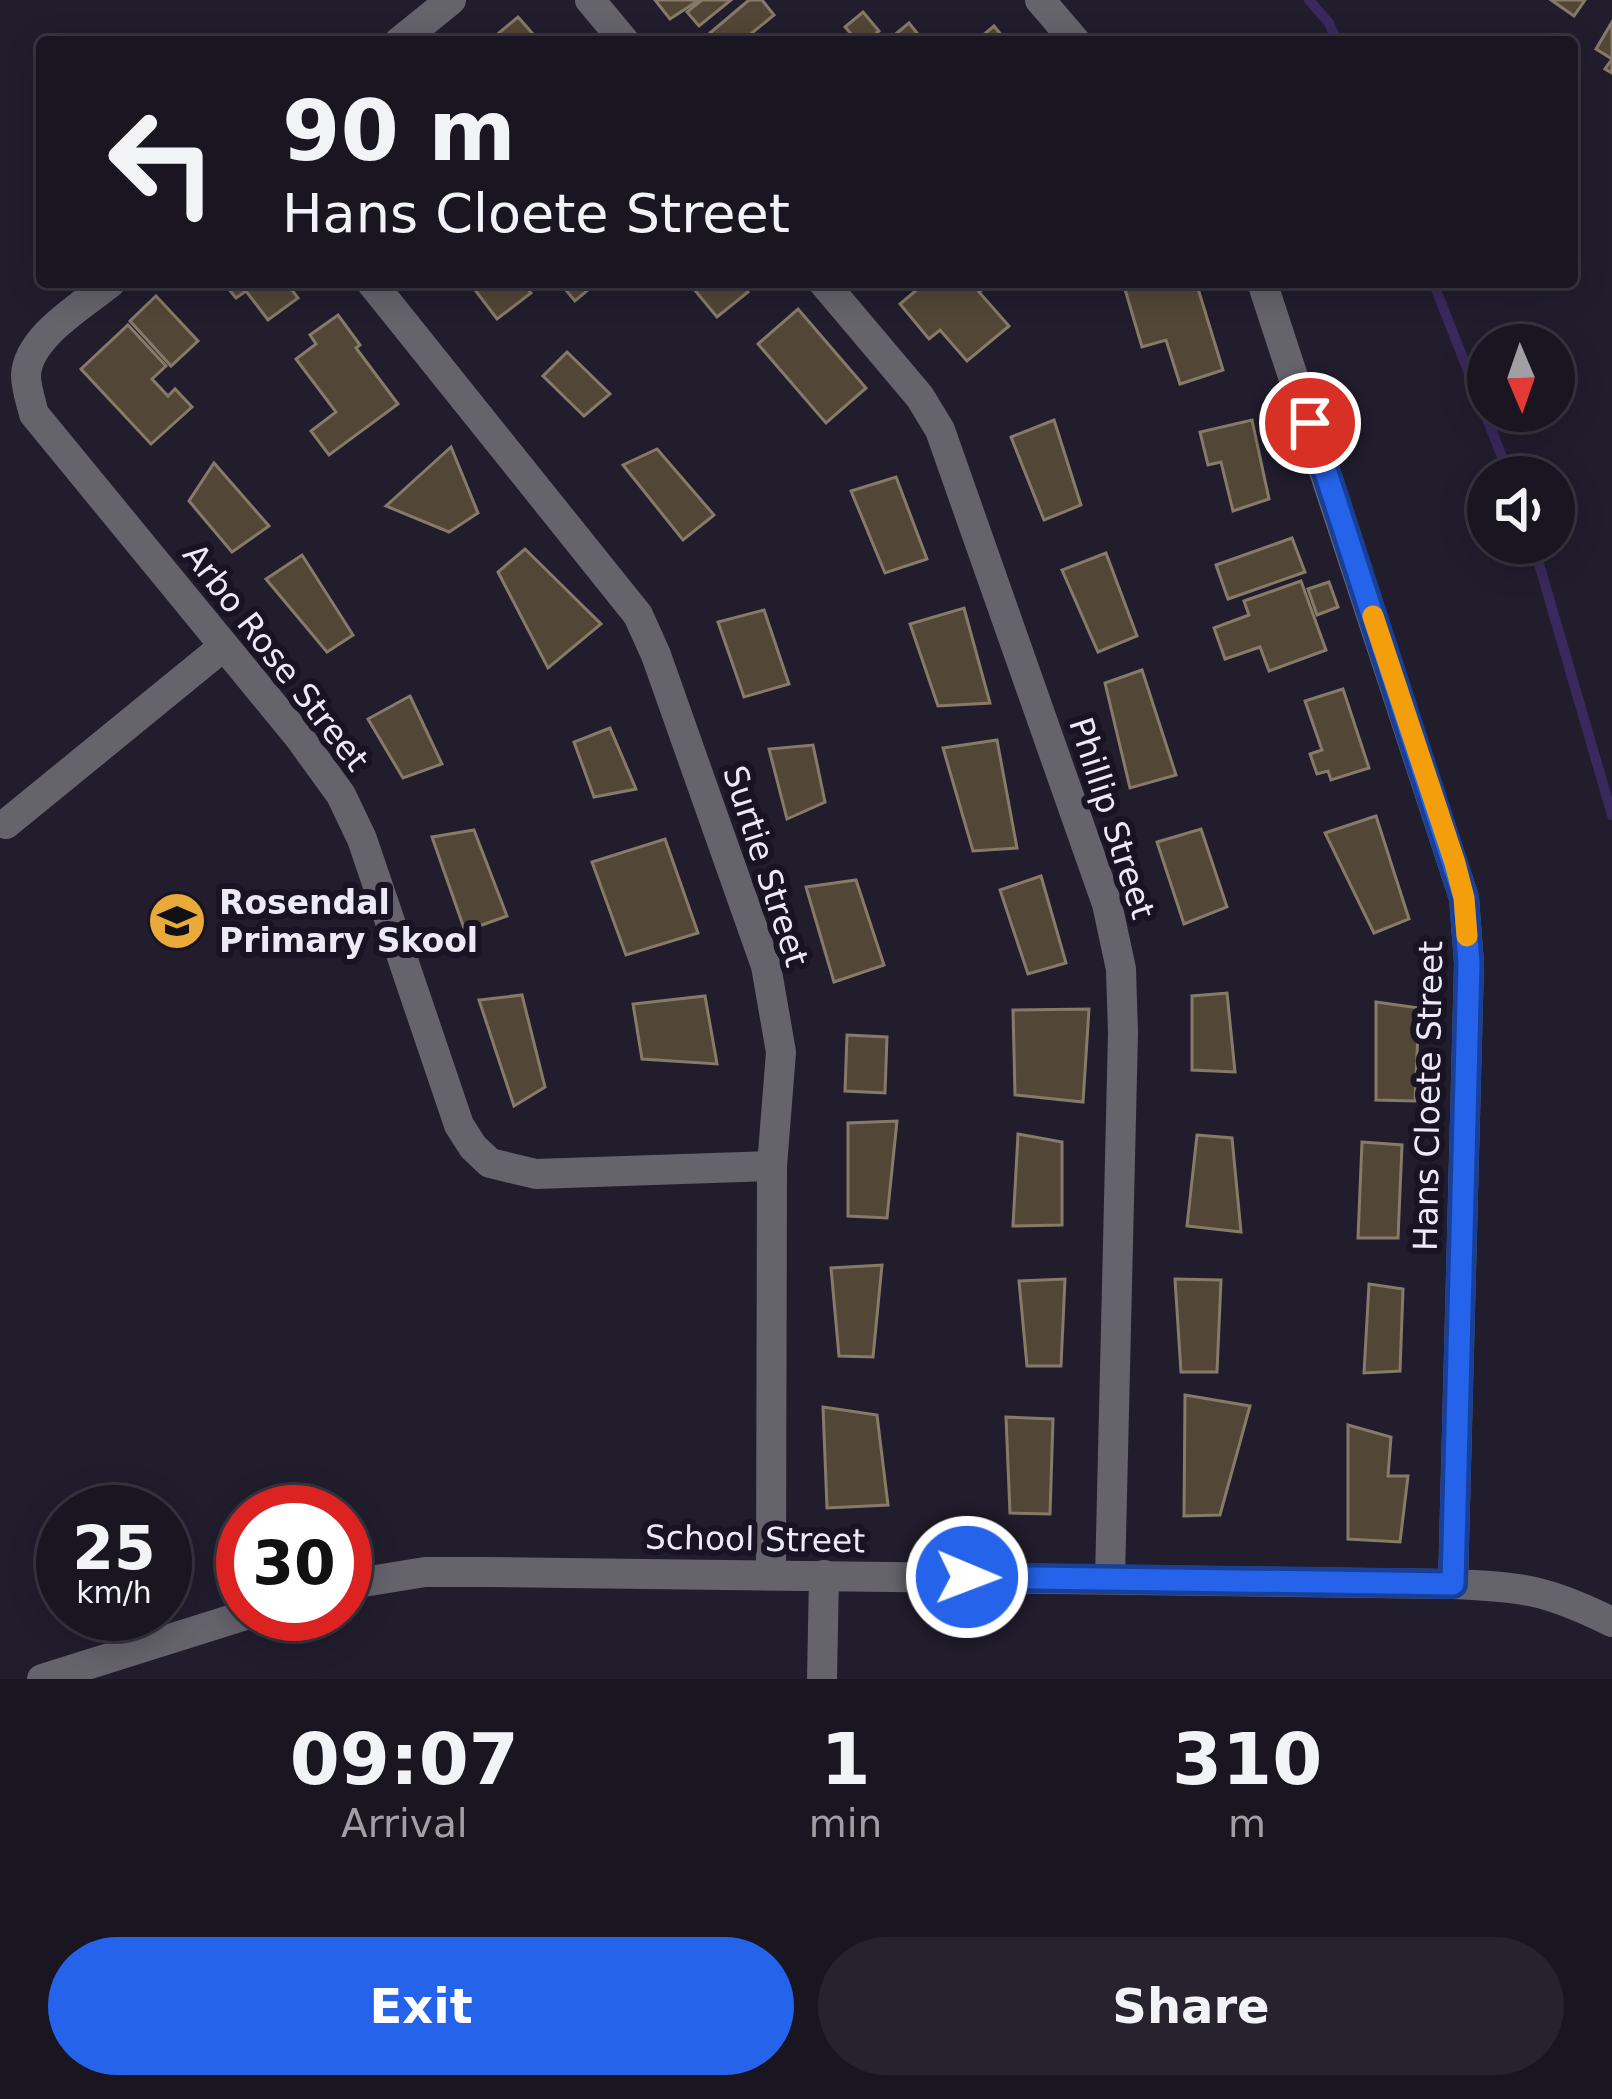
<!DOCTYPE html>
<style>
:root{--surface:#191622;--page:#26232f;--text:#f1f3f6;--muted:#9f9fa5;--line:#373540;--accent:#2563eb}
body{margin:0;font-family:"DejaVu Sans",sans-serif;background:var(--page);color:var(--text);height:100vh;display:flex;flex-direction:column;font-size:45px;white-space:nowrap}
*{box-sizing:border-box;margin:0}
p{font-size:39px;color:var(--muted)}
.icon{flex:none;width:66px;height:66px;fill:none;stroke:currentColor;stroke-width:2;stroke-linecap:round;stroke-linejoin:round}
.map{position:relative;height:1679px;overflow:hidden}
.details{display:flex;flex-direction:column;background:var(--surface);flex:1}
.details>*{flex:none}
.guide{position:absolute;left:36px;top:36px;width:1542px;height:252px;border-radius:12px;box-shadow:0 6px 30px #0003,0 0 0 3px var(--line);background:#191622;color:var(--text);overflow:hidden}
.needle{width:78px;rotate:178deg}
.fabs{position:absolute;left:1467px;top:324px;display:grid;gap:24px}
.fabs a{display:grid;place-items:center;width:108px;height:108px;border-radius:50%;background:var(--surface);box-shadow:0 6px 30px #0003,0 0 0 3px var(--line);font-size:60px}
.speed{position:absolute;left:36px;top:1485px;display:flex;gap:24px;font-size:60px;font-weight:700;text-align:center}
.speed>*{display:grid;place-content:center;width:156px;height:156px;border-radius:50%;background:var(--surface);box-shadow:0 6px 30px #0003,0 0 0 3px var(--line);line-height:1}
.speed small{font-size:30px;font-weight:400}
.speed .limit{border:18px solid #d22;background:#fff;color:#111}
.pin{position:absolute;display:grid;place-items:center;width:102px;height:102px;color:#fff;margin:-51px;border:6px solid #fff;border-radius:50%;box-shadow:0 3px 12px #0007}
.me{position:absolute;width:132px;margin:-66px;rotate:91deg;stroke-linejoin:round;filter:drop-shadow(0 0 9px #0008)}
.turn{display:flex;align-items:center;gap:42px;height:252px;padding:0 48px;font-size:54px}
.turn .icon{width:156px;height:156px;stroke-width:2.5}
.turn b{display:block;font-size:84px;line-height:102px}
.eta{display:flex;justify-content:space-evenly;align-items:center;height:204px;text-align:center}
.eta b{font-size:72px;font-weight:600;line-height:84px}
.primary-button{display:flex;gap:24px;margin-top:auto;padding:24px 48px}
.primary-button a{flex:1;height:138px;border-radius:72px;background:var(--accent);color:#fff;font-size:48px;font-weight:600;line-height:138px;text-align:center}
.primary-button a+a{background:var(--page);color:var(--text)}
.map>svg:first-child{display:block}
</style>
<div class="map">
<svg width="1612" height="1679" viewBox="0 0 1612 1679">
<rect width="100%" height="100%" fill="#211d2d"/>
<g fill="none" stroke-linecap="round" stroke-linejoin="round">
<g stroke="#3a295d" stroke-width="10">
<path d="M 1309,0 L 1329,23 L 1337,42"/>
<path d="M 1433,282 L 1510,477"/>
<path d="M 1533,543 L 1612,815"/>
</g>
</g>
<g fill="#524636" stroke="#877a68" stroke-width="3">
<path d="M 655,0 L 699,0 L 670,19 Z"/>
<path d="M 702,0 L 731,0 L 699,26 L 687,12 Z"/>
<path d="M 749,0 L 762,0 L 774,15 L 741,42 L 718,42 L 710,33 Z"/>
<path d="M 1551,0 L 1585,0 L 1574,16 Z"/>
<path d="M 863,12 L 879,31 L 866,42 L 858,42 L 845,27 Z"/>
<path d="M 518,17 L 540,42 L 488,42 Z"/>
<path d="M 1612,22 L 1612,73 L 1605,69 L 1612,59 L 1596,49 Z"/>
<path d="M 909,23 L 921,38 L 916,42 L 886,42 Z"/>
<path d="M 994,26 L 1007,42 L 975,42 Z"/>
<path d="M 223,282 L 286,282 L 298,298 L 268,320 L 246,291 L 236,298 Z"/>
<path d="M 469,282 L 523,282 L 531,293 L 497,319 Z"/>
<path d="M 559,282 L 593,282 L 595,284 L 575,301 Z"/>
<path d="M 688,282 L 740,282 L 748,292 L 717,317 Z"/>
<path d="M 926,282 L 991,282 L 979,292 L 1009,326 L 967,361 L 940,330 L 929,339 L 900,304 Z"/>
<path d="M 1138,282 L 1196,282 L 1223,370 L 1180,384 L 1166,340 L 1142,347 L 1124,286 Z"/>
<path d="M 156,296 L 198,341 L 171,366 L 130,321 Z"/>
<path d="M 798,309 L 866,388 L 826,423 L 758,344 Z"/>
<path d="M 338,315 L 360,345 L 356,348 L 398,404 L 329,455 L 311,431 L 336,412 L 296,359 L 316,344 L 310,335 Z"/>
<path d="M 128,325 L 166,366 L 152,379 L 168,396 L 175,389 L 192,407 L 151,444 L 81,369 Z"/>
<path d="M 567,352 L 610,394 L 584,416 L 543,376 Z"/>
<path d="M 1054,420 L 1081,505 L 1044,520 L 1011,437 Z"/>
<path d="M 1252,420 L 1269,499 L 1233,511 L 1221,462 L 1208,465 L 1200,432 Z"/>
<path d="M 451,447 L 478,513 L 449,532 L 386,506 Z"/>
<path d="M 657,449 L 714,515 L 683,540 L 623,465 Z"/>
<path d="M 214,463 L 269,526 L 232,552 L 189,501 Z"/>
<path d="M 896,477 L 927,559 L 885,573 L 851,491 Z"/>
<path d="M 1292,538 L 1305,572 L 1228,599 L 1216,565 Z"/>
<path d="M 525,549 L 601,624 L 548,668 L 498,572 Z"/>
<path d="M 1106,553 L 1137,636 L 1098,652 L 1062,570 Z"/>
<path d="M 302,555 L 353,635 L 327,652 L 266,579 Z"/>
<path d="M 1301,581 L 1326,650 L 1269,671 L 1260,647 L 1225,659 L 1214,628 L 1249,615 L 1244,601 Z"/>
<path d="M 1329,582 L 1338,607 L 1317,615 L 1308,589 Z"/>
<path d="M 964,608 L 990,703 L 938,706 L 910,624 Z"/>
<path d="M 764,610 L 789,684 L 744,697 L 718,622 Z"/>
<path d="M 1142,670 L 1176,775 L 1130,788 L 1105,683 Z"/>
<path d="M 1343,689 L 1369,768 L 1331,780 L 1328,771 L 1317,774 L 1310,754 L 1322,750 L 1305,701 Z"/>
<path d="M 410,696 L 442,764 L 403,778 L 368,719 Z"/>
<path d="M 610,728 L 636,789 L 594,797 L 574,742 Z"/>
<path d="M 997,740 L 1017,848 L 973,851 L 943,748 Z"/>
<path d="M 813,745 L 825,802 L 787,819 L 769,749 Z"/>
<path d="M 1376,816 L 1409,919 L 1374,933 L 1325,833 Z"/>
<path d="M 1201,829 L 1227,907 L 1184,924 L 1157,842 Z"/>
<path d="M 474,830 L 507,916 L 465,931 L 432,837 Z"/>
<path d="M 665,839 L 698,933 L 626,955 L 592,862 Z"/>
<path d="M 1041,876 L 1066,963 L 1028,974 L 1000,890 Z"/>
<path d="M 856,880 L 884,965 L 834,982 L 806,887 Z"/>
<path d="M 1227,993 L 1235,1072 L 1192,1070 L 1192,996 Z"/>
<path d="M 522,995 L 545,1087 L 514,1106 L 479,1000 Z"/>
<path d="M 705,996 L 717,1064 L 642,1059 L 633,1004 Z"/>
<path d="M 1376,1002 L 1419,1008 L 1415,1101 L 1376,1100 Z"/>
<path d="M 1089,1009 L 1083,1102 L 1015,1095 L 1013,1010 Z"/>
<path d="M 847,1035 L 887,1037 L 885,1093 L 845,1091 Z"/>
<path d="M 897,1121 L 887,1218 L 848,1216 L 848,1123 Z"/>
<path d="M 1018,1134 L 1062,1142 L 1062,1225 L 1013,1226 Z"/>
<path d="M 1197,1135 L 1232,1138 L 1241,1232 L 1187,1226 Z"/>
<path d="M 1362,1142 L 1402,1145 L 1398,1238 L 1358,1238 Z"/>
<path d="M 882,1265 L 873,1357 L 839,1356 L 831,1268 Z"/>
<path d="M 1065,1279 L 1061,1366 L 1027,1366 L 1019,1281 Z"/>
<path d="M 1175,1279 L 1221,1280 L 1217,1372 L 1181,1372 Z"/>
<path d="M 1369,1284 L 1403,1289 L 1400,1371 L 1364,1373 Z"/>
<path d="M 1185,1395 L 1250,1406 L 1220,1515 L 1184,1516 Z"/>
<path d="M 823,1407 L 877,1415 L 888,1505 L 827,1508 Z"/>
<path d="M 1006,1417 L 1053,1419 L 1050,1514 L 1010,1513 Z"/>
<path d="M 1348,1425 L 1391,1437 L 1388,1476 L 1408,1476 L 1400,1542 L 1348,1539 Z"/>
</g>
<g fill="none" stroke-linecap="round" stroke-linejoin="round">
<g stroke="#65636c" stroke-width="30">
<path d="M 590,0 L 625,42"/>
<path d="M 1040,0 L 1076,42"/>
<path d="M 399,42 L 451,0"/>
<path d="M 111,282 C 84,305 28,336 26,375 C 26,388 31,402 34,414 L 299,737 L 341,795 L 362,839 L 459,1125 L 473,1147 L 490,1163 L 536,1174 L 772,1166"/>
<path d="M 371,282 L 638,615 L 656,655 L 766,966 L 781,1052 L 772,1166 L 771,1575"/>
<path d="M 823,282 L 920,397 L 940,430 L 1107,904 L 1121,969 L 1123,1033 L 1110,1579"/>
<path d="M 1262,282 L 1464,898 L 1469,963 L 1453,1584"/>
<path d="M 6,824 L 224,646"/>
<path d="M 345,1585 L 425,1572 L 483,1572 L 1453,1584 C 1524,1587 1547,1590 1612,1622"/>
<path d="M 42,1679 L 249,1614"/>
<path d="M 822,1679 L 824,1575"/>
</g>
</g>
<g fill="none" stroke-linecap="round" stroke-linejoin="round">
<defs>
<path id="route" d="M 967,1577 L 1453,1584 L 1469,963 L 1464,898 L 1310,423"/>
</defs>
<use href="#route" stroke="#184099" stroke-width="30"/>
<use href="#route" stroke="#2563eb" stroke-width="21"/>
<path stroke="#f59e0b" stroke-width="21" d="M 1373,616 L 1455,863 L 1464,898 L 1467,936"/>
</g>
<defs>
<symbol id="school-disc" viewBox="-11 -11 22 22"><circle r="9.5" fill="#eaaa39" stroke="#181423"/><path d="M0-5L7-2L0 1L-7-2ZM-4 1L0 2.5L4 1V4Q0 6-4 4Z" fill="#111"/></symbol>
</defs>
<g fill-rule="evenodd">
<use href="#school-disc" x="144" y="888" width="66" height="66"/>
</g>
<g text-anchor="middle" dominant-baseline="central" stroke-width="12" stroke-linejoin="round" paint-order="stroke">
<g font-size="33" fill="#eceaf5" stroke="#181423">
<text transform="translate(276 657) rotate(52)">Arbo Rose Street</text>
<text transform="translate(1112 818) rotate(72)">Phillip Street</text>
<text transform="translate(766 866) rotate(72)">Surtie Street</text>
<text transform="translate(1428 1096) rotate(-89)">Hans Cloete Street</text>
<text transform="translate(755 1539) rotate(1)">School Street</text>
</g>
<g font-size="33" font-weight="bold" fill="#eceaf5" stroke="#181423" text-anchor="start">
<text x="219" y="902">Rosendal<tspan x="219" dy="38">Primary Skool</tspan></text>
</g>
</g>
</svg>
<div class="fabs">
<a><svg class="needle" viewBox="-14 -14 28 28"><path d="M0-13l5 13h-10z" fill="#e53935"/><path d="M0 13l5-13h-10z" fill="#9f9fa5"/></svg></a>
<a><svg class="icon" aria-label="sound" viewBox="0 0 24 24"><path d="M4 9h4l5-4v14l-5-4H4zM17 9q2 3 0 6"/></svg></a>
</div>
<div class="speed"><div>25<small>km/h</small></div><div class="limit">30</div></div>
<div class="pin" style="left:1310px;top:423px;background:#d93025"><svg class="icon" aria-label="arrive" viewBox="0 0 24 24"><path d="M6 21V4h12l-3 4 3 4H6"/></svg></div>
<svg class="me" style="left:967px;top:1577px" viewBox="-20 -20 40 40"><circle r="17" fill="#2563eb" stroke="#fff" stroke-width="3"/><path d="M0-11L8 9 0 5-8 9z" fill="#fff"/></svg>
<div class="guide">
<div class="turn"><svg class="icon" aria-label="left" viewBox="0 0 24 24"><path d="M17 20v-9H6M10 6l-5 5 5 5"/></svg><div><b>90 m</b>Hans Cloete Street</div></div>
</div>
</div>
<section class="details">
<div class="eta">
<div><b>09:07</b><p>Arrival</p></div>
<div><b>1</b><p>min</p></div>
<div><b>310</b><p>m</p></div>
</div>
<div class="primary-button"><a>Exit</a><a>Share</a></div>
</section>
